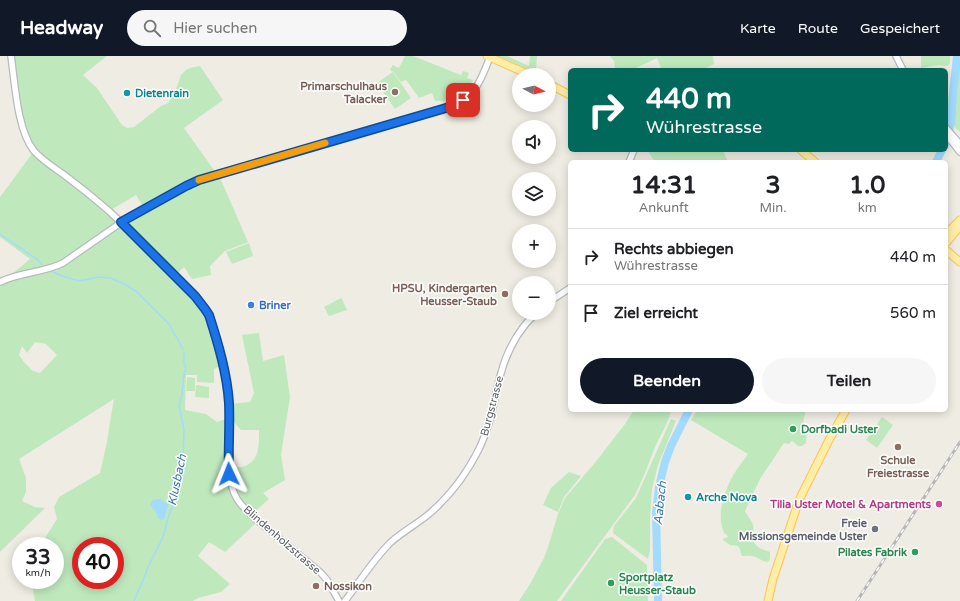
<!DOCTYPE html>
<html lang="de">
<meta charset="utf-8">
<style>
:root{--surface:#fff;--page:#f6f6f6;--text:#202124;--muted:#757577;--line:#e0e0e0;--accent:#111827}
body{margin:0;font-family:"Varela Round",sans-serif;background:var(--page);color:var(--text);height:100vh;display:flex;flex-direction:column;font-size:15px;white-space:nowrap}
*{box-sizing:border-box;margin:0}
p{font-size:13px;color:var(--muted)}
.icon{flex:none;width:22px;height:22px;fill:none;stroke:currentColor;stroke-width:2;stroke-linecap:round;stroke-linejoin:round}
.map{position:relative;flex:1;overflow:hidden}
.details{position:absolute;left:568px;top:104px;width:380px;height:252px;display:flex;flex-direction:column;background:var(--surface);border-radius:6px;box-shadow:0 2px 10px #0003}
.details>*{flex:none}
.top-card{position:absolute;left:568px;top:12px;width:380px;height:84px;border-radius:6px;box-shadow:0 2px 10px #0003;background:#00695c;color:#fff;overflow:hidden}
.needle{width:26px;rotate:97deg}
.tools{position:absolute;left:512px;top:12px;display:grid;gap:8px}
.tools a{display:grid;place-items:center;width:44px;height:44px;border-radius:50%;background:var(--surface);box-shadow:0 2px 10px #0003;font-size:20px}
.speed{position:absolute;left:12px;top:481px;display:flex;gap:8px;font-size:20px;font-weight:700;text-align:center}
.speed>*{display:grid;place-content:center;width:52px;height:52px;border-radius:50%;background:var(--surface);box-shadow:0 2px 10px #0003;line-height:1}
.speed small{font-size:10px;font-weight:400}
.speed .limit{border:6px solid #d22;background:#fff;color:#111}
.pin{position:absolute;display:grid;place-items:center;width:34px;height:34px;color:#fff;margin:-17px;border-radius:8px;box-shadow:0 2px 6px #0006}
.me{position:absolute;width:44px;margin:-22px;rotate:358deg;stroke-linejoin:round;filter:drop-shadow(0 0 3px #0008)}
.turn{display:flex;align-items:center;gap:14px;height:84px;padding:0 12px;font-size:18px}
.turn .icon{width:52px;height:52px;stroke-width:2.5}
.turn b{display:block;font-size:28px;line-height:34px}
.eta{display:flex;justify-content:space-evenly;align-items:center;height:68px;text-align:center}
.eta b{font-size:24px;font-weight:700;line-height:28px}
.action{display:flex;gap:8px;margin-top:auto;padding:8px 12px}
.action a{flex:1;height:46px;border-radius:24px;background:var(--accent);color:#fff;font-size:16px;font-weight:700;line-height:46px;text-align:center}
.action a+a{background:var(--page);color:var(--text)}
ul{padding:0;list-style:none}
li{display:flex;align-items:center;gap:12px;height:56px;padding:0 12px;border-top:1px solid var(--line)}
li div{flex:1}
li b{display:block;font-size:15px}
li em{font-style:normal}
header{display:flex;align-items:center;gap:24px;box-sizing:border-box;height:56px;padding:0 20px;background:var(--accent);color:#fff}
header strong{font-size:19px}
nav{display:flex;gap:22px;margin-inline-start:auto;font-size:14px}
.search{width:280px;height:36px;background:var(--page);display:flex;align-items:center;gap:10px;box-sizing:border-box;padding:0 14px;border-radius:22px;color:var(--muted);font-size:15px}
.map>svg:first-child{display:block}
</style>
<header>
<strong>Headway</strong>
<div class="search"><svg class="icon" aria-label="search" viewBox="0 0 24 24"><circle cx="10" cy="10" r="6"/><path d="M15 15l6 6"/></svg>Hier suchen</div>
<nav><a>Karte</a><a>Route</a><a>Gespeichert</a></nav>
</header>
<div class="map">
<svg width="960" height="545" viewBox="0 0 960 545">
<rect width="100%" height="100%" fill="#efece3"/>
<g fill="#bfe9bd" fill-rule="evenodd">
<path d="M 11,0 L 107,0 L 83,19 L 97,32 L 122,69 L 127,72 L 134,71 L 161,50 L 168,47 L 174,39 L 181,19 L 186,14 L 190,12 L 200,10 L 223,44 L 184,72 L 221,124 L 248,186 L 225,195 L 210,210 L 211,219 L 192,223 L 184,211 L 175,220 L 205,253 L 223,309 L 214,313 L 214,327 L 197,326 L 197,319 L 186,319 L 185,354 L 206,358 L 217,366 L 229,362 L 229,348 L 250,346 L 254,337 L 242,279 L 259,277 L 263,305 L 284,299 L 290,341 L 281,399 L 285,424 L 263,437 L 269,443 L 251,459 L 258,465 L 225,496 L 209,486 L 198,500 L 230,528 L 221,536 L 198,542 L 193,545 L 35,545 L 31,524 L 55,524 L 55,490 L 40,490 L 57,463 L 54,451 L 59,441 L 100,417 L 107,386 L 111,360 L 114,343 L 19,403 L 26,422 L 26,436 L 22,445 L 35,451 L 45,452 L 0,496 L 0,226 L 5,224 L 30,203 L 0,181 L 0,141 L 34,95 L 24,76 ZM 136,139 L 144,152 L 121,166 L 109,155 ZM 35,286 L 46,288 L 57,299 L 40,317 L 33,315 L 24,306 L 19,299 L 22,290 L 27,297 ZM 230,362 L 241,374 L 259,374 C 259,388 260,404 245,410 C 241,412 234,411 229,411 ZM 81,490 L 115,490 L 115,524 L 81,524 Z"/>
<path d="M 405,0 L 413,0 L 461,19 L 463,15 L 469,17 L 467,22 L 473,24 C 463,39 453,46 435,45 L 432,37 L 419,42 L 407,25 L 405,24 L 401,26 L 393,15 L 392,16 L 390,13 L 392,11 L 392,9 L 399,12 Z"/>
<path d="M 498,0 L 507,0 L 529,10 L 530,0 L 537,0 L 536,14 L 534,16 L 528,13 Z"/>
<path d="M 610,0 L 713,0 L 714,8 L 702,14 L 662,14 L 657,2 L 632,14 L 615,12 L 614,5 Z"/>
<path d="M 921,0 L 950,0 L 950,7 L 948,10 L 938,9 L 921,12 Z"/>
<path d="M 960,0 L 960,76 L 946,63 L 946,41 L 955,39 Z"/>
<path d="M 393,16 L 411,42 L 395,53 L 377,27 Z"/>
<path d="M 649,94 L 723,94 L 727,104 L 727,106 L 655,106 L 648,95 Z"/>
<path d="M 249,187 L 253,200 L 232,208 L 226,196 Z"/>
<path d="M 341,242 L 342,243 L 347,254 L 329,260 L 324,251 Z"/>
<path d="M 187,321 L 195,322 L 195,335 L 186,335 Z"/>
<path d="M 196,329 L 209,331 L 209,342 L 195,341 Z"/>
<path d="M 634,354 L 671,354 C 669,366 661,378 656,389 C 649,406 643,423 635,439 L 557,545 L 519,545 L 530,528 L 544,502 L 549,488 L 558,458 L 565,442 L 598,403 L 625,368 Z"/>
<path d="M 697,354 L 806,354 L 803,366 C 809,372 806,379 806,387 L 802,390 L 798,390 L 797,389 L 792,385 L 789,388 L 784,387 L 760,423 L 745,455 C 747,460 752,464 753,469 C 754,473 753,475 753,479 C 752,490 761,493 770,496 L 770,503 L 768,506 C 761,505 761,503 755,501 C 751,499 746,500 742,500 L 739,491 L 737,490 L 730,489 L 723,484 L 723,483 L 728,481 L 727,479 L 724,477 C 716,458 724,435 734,418 C 738,411 744,404 748,398 L 691,364 Z"/>
<path d="M 882,361 L 893,369 L 877,392 L 866,384 Z"/>
<path d="M 671,363 L 676,365 L 658,409 L 652,433 L 650,462 L 650,495 L 648,503 L 613,477 L 614,470 L 636,442 Z"/>
<path d="M 569,416 L 581,420 L 564,441 L 558,456 L 543,449 L 551,432 Z"/>
<path d="M 612,481 L 647,509 L 648,545 L 561,545 L 605,483 Z"/>
</g>
<path fill="#a3dbff" d="M 160,443 L 164,446 L 169,448 L 164,463 L 161,464 L 158,462 C 157,455 153,454 150,448 L 153,444 Z"/>
<g fill="none" stroke-linecap="round" stroke-linejoin="round">
<g stroke="#a3dbff" stroke-width="1.5">
<path d="M 0,178 L 38,204 L 43,210"/>
<path d="M 53,216 L 65,221 L 80,225 L 98,221 L 111,222 L 126,229 L 137,236 L 169,268 L 183,293"/>
<path d="M 134,545 L 144,522 L 148,511 L 163,481 L 169,459 L 175,444 L 176,430 L 183,406 L 184,374 L 179,349 L 182,339 L 184,318 L 186,312 L 184,308 L 184,296"/>
</g>
<g stroke="#a3dbff" stroke-width="8">
<path d="M 946,87 C 952,71 952,55 953,37 C 954,25 956,13 957,0"/>
<path d="M 936,106 L 942,94"/>
<path d="M 658,545 L 656,457 L 659,431 L 665,406 L 671,390 L 689,354"/>
</g>
<defs>
<g id="minor">
<path d="M 11,0 C 15,27 17,74 34,95 C 42,104 53,111 63,118 C 79,130 94,142 109,155 C 133,178 158,201 180,226 C 190,237 204,247 209,261 C 212,268 214,276 216,284 C 222,305 227,325 229,347 C 231,376 222,417 237,443 C 241,449 246,454 251,459 L 321,517 L 327,524 L 339,545"/>
<path d="M 896,0 L 903,14"/>
<path d="M 946,72 L 960,88"/>
<path d="M 946,78 L 960,96"/>
<path d="M 629,106 L 634,94"/>
<path d="M 0,226 C 20,216 43,217 63,207 L 129,161 L 186,130 L 199,124 L 446,52 C 475,42 480,27 490,1"/>
<path d="M 549,246 L 570,232"/>
<path d="M 345,545 C 360,525 373,504 390,487 C 402,476 417,468 429,458 C 450,440 467,417 479,393 C 483,385 486,376 489,367 C 494,351 496,333 501,317 C 507,295 519,273 536,257"/>
</g>
<g id="major">
<path d="M 487,0 L 530,19"/>
<path d="M 549,28 L 570,39"/>
<path d="M 801,94 L 815,106"/>
<path d="M 946,178 L 960,164"/>
<path d="M 947,186 L 960,170"/>
<path d="M 947,195 L 960,206"/>
<path d="M 768,545 L 773,523 L 799,444 L 829,384 L 846,354"/>
</g>
</defs>
<use href="#minor" stroke="#b6babe" stroke-width="8"/>
<use href="#major" stroke="#fcc54f" stroke-width="9"/>
<use href="#minor" stroke="#fff" stroke-width="5.5"/>
<use href="#major" stroke="#ffeda8" stroke-width="7"/>
<defs>
<path id="rail" d="M 857,545 L 960,386"/>
</defs>
<use href="#rail" stroke="#b5b6b6" stroke-width="3"/>
<use href="#rail" stroke="#fff" stroke-width="1.5" stroke-dasharray="4.5" stroke-linecap="butt"/>
</g>
<g fill="none" stroke-linecap="round" stroke-linejoin="round">
<defs>
<path id="route" d="M 229,418 C 228,394 230,370 229,347 C 227,317 218,287 209,259 L 205,253 L 195,240 L 121,166 L 186,130 L 199,124 L 446,52 L 463,44"/>
</defs>
<use href="#route" stroke="#114b97" stroke-width="10"/>
<use href="#route" stroke="#1a73e8" stroke-width="7"/>
<path stroke="#f59e0b" stroke-width="7" d="M 199,124 L 325,87"/>
</g>
<g fill="#8d6e63" stroke="#fff" stroke-width="1.5">
<circle cx="395" cy="36" r="4"/>
<circle cx="505" cy="238" r="4"/>
<circle cx="898" cy="391" r="4"/>
<circle cx="316" cy="530" r="4"/>
</g>
<g fill="#0f9aa8" stroke="#fff" stroke-width="1.5">
<circle cx="127" cy="37" r="4"/>
<circle cx="688" cy="441" r="4"/>
</g>
<circle fill="#3f7fe0" stroke="#fff" stroke-width="1.5" cx="251" cy="249" r="4"/>
<g fill="#2e9e5b" stroke="#fff" stroke-width="1.5">
<circle cx="793" cy="373" r="4"/>
<circle cx="915" cy="496" r="4"/>
<circle cx="611" cy="527" r="4"/>
</g>
<circle fill="#d1479c" stroke="#fff" stroke-width="1.5" cx="939" cy="448" r="4"/>
<circle fill="#6b7280" stroke="#fff" stroke-width="1.5" cx="875" cy="473" r="4"/>
<g text-anchor="middle" dominant-baseline="central" stroke-width="3" stroke-linejoin="round" paint-order="stroke">
<g font-size="11" font-weight="bold" fill="#785e54" stroke="#fff" text-anchor="end">
<text x="387" y="30">Primarschulhaus<tspan x="387" dy="13">Talacker</tspan></text>
<text x="497" y="232">HPSU, Kindergarten<tspan x="497" dy="13">Heusser-Staub</tspan></text>
<text x="898" y="404" text-anchor="middle">Schule<tspan x="898" dy="13">Freiestrasse</tspan></text>
<text x="324" y="530" text-anchor="start">Nossikon</text>
</g>
<g font-size="11" font-weight="bold" fill="#0d838f" stroke="#fff" text-anchor="start">
<text x="135" y="37">Dietenrain</text>
<text x="696" y="441">Arche Nova</text>
</g>
<g font-size="11" font-weight="bold" fill="#366cbe" stroke="#fff" text-anchor="start">
<text x="259" y="249">Briner</text>
</g>
<g font-size="11" fill="#5b6065" stroke="#fff">
<text transform="translate(492 350) rotate(-75)">Burgstrasse</text>
<text transform="translate(282 484) rotate(41)">Blindenholzstrasse</text>
</g>
<g font-size="11" font-weight="bold" fill="#27864d" stroke="#fff" text-anchor="start">
<text x="801" y="373">Dorfbadi Uster</text>
<text x="907" y="496" text-anchor="end">Pilates Fabrik</text>
<text x="619" y="521">Sportplatz<tspan x="619" dy="13">Heusser-Staub</tspan></text>
</g>
<g font-size="11" font-weight="bold" fill="#b23c85" stroke="#fff" text-anchor="end">
<text x="931" y="448">Tilia Uster Motel &amp; Apartments</text>
</g>
<g font-size="11" font-weight="bold" fill="#5b616d" stroke="#fff" text-anchor="end">
<text x="867" y="467">Freie<tspan x="867" dy="13">Missionsgemeinde Uster</tspan></text>
</g>
<g font-size="12" font-style="italic" fill="#3676b0" stroke="#fff">
<text transform="translate(177 424) rotate(-78)">Klusbach</text>
<text transform="translate(660 447) rotate(-84)">Aabach</text>
</g>
</g>
</svg>
<div class="tools">
<a><svg class="needle" viewBox="-14 -14 28 28"><path d="M0-13l5 13h-10z" fill="#e53935"/><path d="M0 13l5-13h-10z" fill="#757577"/></svg></a>
<a><svg class="icon" aria-label="sound" viewBox="0 0 24 24"><path d="M4 9h4l5-4v14l-5-4H4zM17 9q2 3 0 6"/></svg></a>
<a><svg class="icon" aria-label="layers" viewBox="0 0 24 24"><path d="M12 4l9 5-9 5-9-5zM3 14l9 5 9-5"/></svg></a>
<a>+</a>
<a>−</a>
</div>
<div class="speed"><div>33<small>km/h</small></div><div class="limit">40</div></div>
<div class="pin" style="left:463px;top:44px;background:#d93025"><svg class="icon" aria-label="arrive" viewBox="0 0 24 24"><path d="M6 21V4h12l-3 4 3 4H6"/></svg></div>
<svg class="me" style="left:229px;top:418px" viewBox="-20 -20 40 40"><path d="M0-17L14 15 0 8-14 15z" fill="#1a73e8" stroke="#fff" stroke-width="4"/></svg>
<div class="top-card">
<div class="turn"><svg class="icon" aria-label="right" viewBox="0 0 24 24"><path d="M7 20v-9h11M14 6l5 5-5 5"/></svg><div><b>440 m</b>Wührestrasse</div></div>
</div>
<section class="details">
<div class="eta">
<div><b>14:31</b><p>Ankunft</p></div>
<div><b>3</b><p>Min.</p></div>
<div><b>1.0</b><p>km</p></div>
</div>
<ul>
<li><svg class="icon" aria-label="right" viewBox="0 0 24 24"><path d="M7 20v-9h11M14 6l5 5-5 5"/></svg><div><b>Rechts abbiegen</b><p>Wührestrasse</p></div><em>440 m</em></li>
<li><svg class="icon" aria-label="arrive" viewBox="0 0 24 24"><path d="M6 21V4h12l-3 4 3 4H6"/></svg><div><b>Ziel erreicht</b></div><em>560 m</em></li>
</ul>
<div class="action"><a>Beenden</a><a>Teilen</a></div>
</section>
</div>
